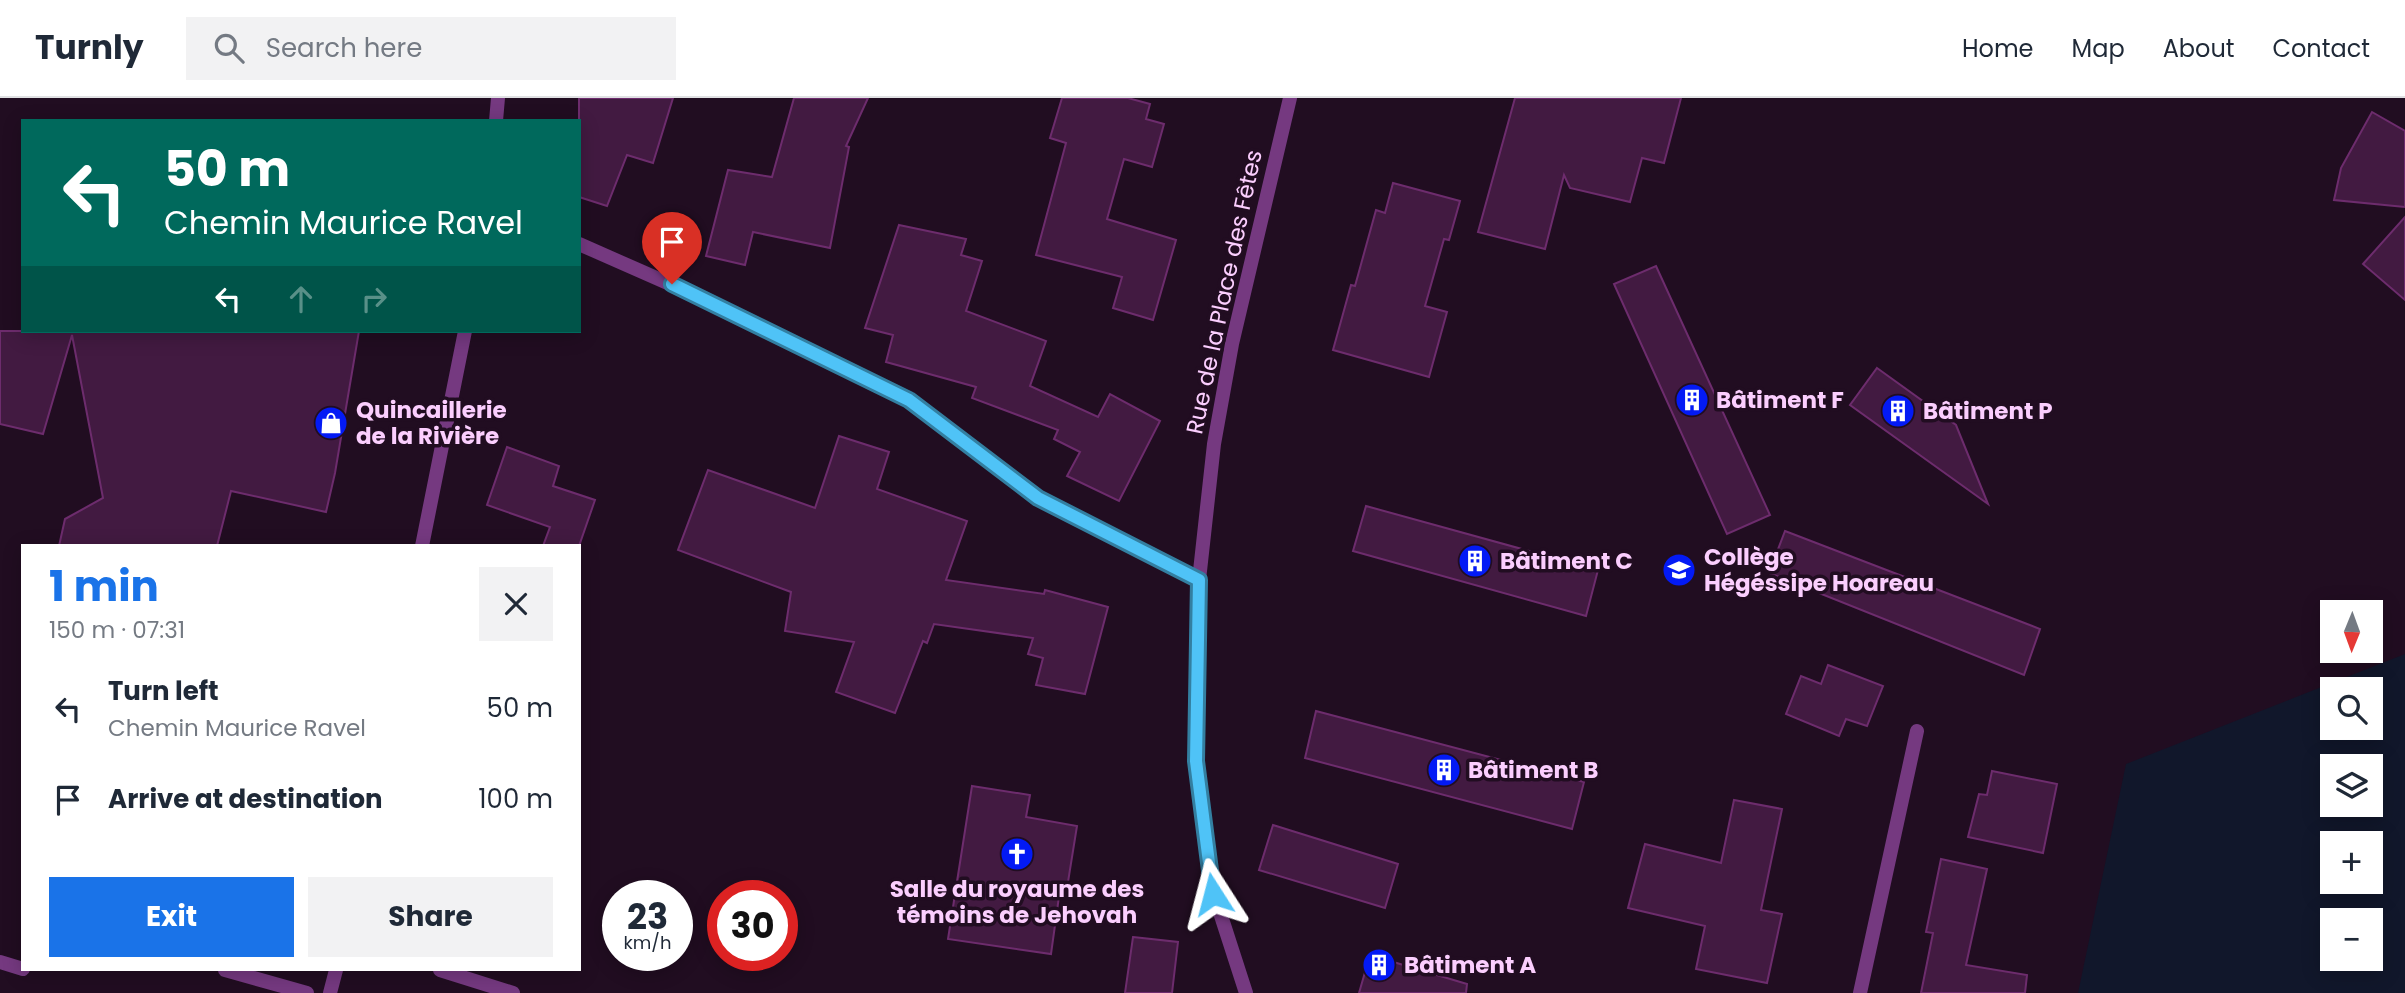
<!DOCTYPE html>
<meta charset="utf-8">
<style>
:root{--surface:#fff;--page:#f2f2f3;--text:#1f2937;--muted:#747a83;--line:#e0e1e3;--accent:#1a73e8}
body{margin:0;font-family:Poppins,sans-serif;background:var(--page);color:var(--text);height:100vh;display:flex;flex-direction:column;font-size:26px;white-space:nowrap}
*{box-sizing:border-box;margin:0}
p{font-size:23px;color:var(--muted)}
.icon{flex:none;width:38px;height:38px;fill:none;stroke:currentColor;stroke-width:2;stroke-linecap:round;stroke-linejoin:round}
.map{position:relative;flex:1;overflow:hidden}
.details{position:absolute;left:21px;top:446px;width:560px;height:427px;display:flex;flex-direction:column;background:var(--surface);border-radius:0px;box-shadow:0 4px 18px #0003}
.details>*{flex:none}
.guide{position:absolute;left:21px;top:21px;width:560px;height:214px;border-radius:0px;box-shadow:0 4px 18px #0003;background:#00695c;color:#fff;overflow:hidden}
.needle{width:46px;rotate:181deg}
.tools{position:absolute;left:2320px;top:502px;display:grid;gap:14px}
.tools a{display:grid;place-items:center;width:63px;height:63px;border-radius:0px;background:var(--surface);box-shadow:0 4px 18px #0003;font-size:35px}
.speed{position:absolute;left:602px;top:782px;display:flex;gap:14px;font-size:35px;font-weight:700;text-align:center}
.speed>*{display:grid;place-content:center;width:91px;height:91px;border-radius:50%;background:var(--surface);box-shadow:0 4px 18px #0003;line-height:1}
.speed small{font-size:18px;font-weight:400}
.speed .limit{border:10px solid #d22;background:#fff;color:#111}
.pin{position:absolute;display:grid;place-items:center;width:60px;height:60px;color:#fff;margin:-72px -30px;border-radius:50% 50% 50% 0;rotate:-45deg;box-shadow:0 0 7px #0007}
.pin .icon{rotate:45deg}
.me{position:absolute;width:77px;margin:-38px;rotate:351deg;stroke-linejoin:round;filter:drop-shadow(0 0 5px #0008)}
.turn{display:flex;align-items:center;gap:24px;height:147px;padding:0 28px;font-size:32px}
.turn .icon{width:91px;height:91px;stroke-width:2.5}
.turn b{display:block;font-size:49px;line-height:60px}
.lanes{display:flex;align-items:center;height:66px;padding:0 28px;background:#0003;justify-content:center;gap:35px;direction:ltr}
.lanes .off{opacity:.35}
.round{display:grid;place-items:center;flex:none;width:74px;height:74px;border-radius:0px;background:var(--page)}
.head{display:flex;align-items:center;justify-content:space-between;height:119px;padding:0 28px}
h1{font-size:42px;font-weight:700;line-height:52px;color:var(--accent)}
.cta{display:flex;gap:14px;margin-top:auto;padding:14px 28px}
.cta a{flex:1;height:80px;border-radius:0px;background:var(--accent);color:#fff;font-size:28px;font-weight:700;line-height:80px;text-align:center}
.cta a+a{background:var(--page);color:var(--text)}
ul{padding:0;list-style:none}
li{display:flex;align-items:center;gap:21px;height:91px;padding:0 28px}
li div{flex:1}
li b{display:block;font-size:26px}
li em{font-style:normal}
header{display:flex;align-items:center;gap:42px;box-sizing:border-box;height:98px;padding:0 35px;background:var(--surface);border-bottom:2px solid var(--line)}
header strong{font-size:33px}
nav{display:flex;gap:38px;margin-inline-start:auto;font-size:24px}
.search{width:490px;height:63px;background:var(--page);display:flex;align-items:center;gap:18px;box-sizing:border-box;padding:0 24px;border-radius:0px;color:var(--muted);font-size:26px}
.map>svg:first-child{display:block}
</style>
<header>
<strong>Turnly</strong>
<div class="search"><svg class="icon" aria-label="search" viewBox="0 0 24 24"><circle cx="10" cy="10" r="6"/><path d="M15 15l6 6"/></svg>Search here</div>
<nav><a>Home</a><a>Map</a><a>About</a><a>Contact</a></nav>
</header>
<div class="map">
<svg width="2405" height="895" viewBox="0 0 2405 895">
<rect width="100%" height="100%" fill="#210d21"/>
<path fill="#11172b" fill-rule="evenodd" d="M 2405,556 L 2405,895 L 2078,895 L 2126,666 ZM 2333,592 L 2371,592 L 2371,630 L 2333,630 ZM 2333,668 L 2371,668 L 2371,707 L 2333,707 ZM 2333,746 L 2371,746 L 2371,784 L 2333,784 ZM 2371,822 L 2371,861 L 2333,861 L 2333,822 Z"/>
<g fill="#421a41" stroke="#6d2c6d" stroke-width="2">
<path d="M 579,0 L 673,0 L 653,65 L 627,57 L 607,108 L 579,99 Z"/>
<path d="M 794,0 L 868,0 L 846,48 L 849,49 L 830,150 L 753,134 L 745,167 L 706,158 L 728,72 L 772,79 Z"/>
<path d="M 1062,0 L 1128,0 L 1150,6 L 1146,21 L 1164,26 L 1152,69 L 1124,61 L 1107,121 L 1176,142 L 1153,222 L 1113,210 L 1122,179 L 1036,157 L 1066,45 L 1050,40 Z"/>
<path d="M 1515,0 L 1681,0 L 1664,65 L 1642,60 L 1630,104 L 1570,90 L 1564,77 L 1545,151 L 1478,134 Z"/>
<path d="M 2372,14 L 2405,33 L 2405,109 L 2334,102 L 2341,70 Z"/>
<path d="M 1393,85 L 1460,103 L 1449,142 L 1444,141 L 1425,208 L 1447,214 L 1429,279 L 1333,252 L 1351,187 L 1355,188 L 1376,112 L 1385,115 Z"/>
<path d="M 2405,119 L 2405,202 L 2363,166 Z"/>
<path d="M 899,127 L 966,141 L 961,157 L 982,163 L 966,213 L 1046,243 L 1030,288 L 1098,319 L 1110,296 L 1160,323 L 1119,403 L 1067,378 L 1080,354 L 1054,341 L 1058,332 L 972,300 L 976,289 L 886,264 L 893,237 L 865,230 Z"/>
<path d="M 1656,168 L 1770,417 L 1727,436 L 1614,186 Z"/>
<path d="M 0,233 L 359,233 L 335,375 L 326,414 L 231,393 L 217,448 L 59,448 L 65,421 L 103,400 L 72,237 L 43,336 L 0,326 Z"/>
<path d="M 1877,270 L 1956,327 L 1988,406 L 1850,307 Z"/>
<path d="M 839,338 L 889,354 L 877,391 L 967,423 L 946,482 L 1044,496 L 1045,492 L 1108,509 L 1085,596 L 1036,587 L 1043,560 L 1028,556 L 1033,540 L 934,526 L 927,545 L 923,543 L 895,615 L 836,594 L 854,544 L 785,533 L 791,494 L 678,452 L 708,372 L 815,410 Z"/>
<path d="M 507,349 L 559,368 L 553,388 L 595,402 L 579,448 L 543,448 L 550,429 L 487,407 Z"/>
<path d="M 1366,408 L 1598,472 L 1586,518 L 1353,453 Z"/>
<path d="M 1785,433 L 2040,531 L 2024,577 L 1769,475 Z"/>
<path d="M 1828,567 L 1883,588 L 1867,628 L 1846,621 L 1839,638 L 1786,616 L 1801,578 L 1821,586 Z"/>
<path d="M 1316,613 L 1584,684 L 1572,731 L 1305,660 Z"/>
<path d="M 1992,673 L 2057,686 L 2043,755 L 1968,739 L 1979,696 L 1987,697 Z"/>
<path d="M 972,688 L 1030,697 L 1026,719 L 1077,728 L 1068,784 L 1061,784 L 1051,856 L 948,841 Z"/>
<path d="M 1734,702 L 1782,711 L 1761,812 L 1782,816 L 1767,885 L 1696,871 L 1705,828 L 1628,810 L 1645,746 L 1721,765 Z"/>
<path d="M 1273,727 L 1398,766 L 1385,810 L 1259,772 Z"/>
<path d="M 1941,761 L 1987,771 L 1966,867 L 2027,877 L 2025,895 L 1921,895 L 1933,835 L 1926,834 Z"/>
<path d="M 1133,839 L 1178,844 L 1172,895 L 1125,895 Z"/>
<path d="M 1370,857 L 1467,886 L 1466,895 L 1359,895 Z"/>
</g>
<g fill="none" stroke-linecap="round" stroke-linejoin="round">
<path stroke="#753980" stroke-width="14" d="M 1860,895 L 1917,633"/>
<g stroke="#753980" stroke-width="14">
<path d="M 496,23 L 498,0"/>
<path d="M 579,146 L 695,197 L 909,302 L 1038,400 L 1199,482"/>
<path d="M 422,448 L 465,233"/>
<path d="M 0,864 L 23,871"/>
<path d="M 225,872 L 307,895"/>
<path d="M 440,872 L 513,895"/>
<path d="M 330,895 L 336,872"/>
<path d="M 1246,895 L 1214,796 L 1196,663 L 1199,482 L 1214,346 L 1232,246 L 1290,0"/>
</g>
</g>
<g fill="none" stroke-linecap="round" stroke-linejoin="round">
<defs>
<path id="route" d="M 672,186 L 909,302 L 1038,400 L 1199,482 L 1196,663 L 1213,796"/>
</defs>
<use href="#route" stroke="#337fa1" stroke-width="18"/>
<use href="#route" stroke="#4fc3f7" stroke-width="12"/>
</g>
<defs>
<symbol id="building-disc" viewBox="-11 -11 22 22"><circle r="9.5" fill="#031af5" stroke="#210d21"/><path d="M-4-6H4V6H1V3H-1V6H-4ZM-2.5-4.3h1.7v1.8h-1.7ZM.8-4.3h1.7v1.8H.8ZM-2.5-1h1.7V.8h-1.7ZM.8-1h1.7V.8H.8Z" fill="#fff"/></symbol>
<symbol id="shop-disc" viewBox="-11 -11 22 22"><circle r="9.5" fill="#031af5" stroke="#210d21"/><path d="M-5-2.5h2.3a2.7 3.5 0 0 1 5.4 0H5L5.5 6h-11ZM-1.5-2.5h3a1.5 2.3 0 0 0-3 0Z" fill="#fff"/></symbol>
<symbol id="school-disc" viewBox="-11 -11 22 22"><circle r="9.5" fill="#031af5" stroke="#210d21"/><path d="M0-5L7-2L0 1L-7-2ZM-4 1L0 2.5L4 1V4Q0 6-4 4Z" fill="#fff"/></symbol>
<symbol id="church-disc" viewBox="-11 -11 22 22"><circle r="9.5" fill="#031af5" stroke="#210d21"/><path d="M-1.2-6h2.4v3.5h3.3v2.4h-3.3V6h-2.4V-.1h-3.3v-2.4h3.3Z" fill="#fff"/></symbol>
</defs>
<g fill-rule="evenodd">
<use href="#building-disc" x="1673" y="283" width="38" height="38"/>
<use href="#building-disc" x="1879" y="294" width="38" height="38"/>
<use href="#shop-disc" x="312" y="306" width="38" height="38"/>
<use href="#building-disc" x="1456" y="444" width="38" height="38"/>
<use href="#school-disc" x="1660" y="453" width="38" height="38"/>
<use href="#building-disc" x="1425" y="653" width="38" height="38"/>
<use href="#church-disc" x="998" y="737" width="38" height="38"/>
<use href="#building-disc" x="1360" y="848" width="38" height="38"/>
</g>
<g text-anchor="middle" dominant-baseline="central" stroke-width="7" stroke-linejoin="round" paint-order="stroke">
<g font-size="23" fill="#fbcefe" stroke="#210d21">
<text transform="translate(1224 194) rotate(-78)">Rue de la Place des Fêtes</text>
</g>
<g font-size="23" font-weight="bold" fill="#fbcefe" stroke="#210d21" text-anchor="start">
<text x="1716" y="302">Bâtiment F</text>
<text x="356" y="312">Quincaillerie<tspan x="356" dy="26">de la Rivière</tspan></text>
<text x="1923" y="313">Bâtiment P</text>
<text x="1704" y="459">Collège<tspan x="1704" dy="26">Hégéssipe Hoareau</tspan></text>
<text x="1500" y="463">Bâtiment C</text>
<text x="1468" y="672">Bâtiment B</text>
<text x="1017" y="791" text-anchor="middle">Salle du royaume des<tspan x="1017" dy="26">témoins de Jehovah</tspan></text>
<text x="1404" y="867">Bâtiment A</text>
</g>
</g>
</svg>
<div class="tools">
<a><svg class="needle" viewBox="-14 -14 28 28"><path d="M0-13l5 13h-10z" fill="#e53935"/><path d="M0 13l5-13h-10z" fill="#747a83"/></svg></a>
<a><svg class="icon" aria-label="search" viewBox="0 0 24 24"><circle cx="10" cy="10" r="6"/><path d="M15 15l6 6"/></svg></a>
<a><svg class="icon" aria-label="layers" viewBox="0 0 24 24"><path d="M12 4l9 5-9 5-9-5zM3 14l9 5 9-5"/></svg></a>
<a>+</a>
<a>−</a>
</div>
<div class="speed"><div>23<small>km/h</small></div><div class="limit">30</div></div>
<div class="pin" style="left:672px;top:186px;background:#d93025"><svg class="icon" aria-label="arrive" viewBox="0 0 24 24"><path d="M6 21V4h12l-3 4 3 4H6"/></svg></div>
<svg class="me" style="left:1213px;top:796px" viewBox="-20 -20 40 40"><path d="M0-17L14 15 0 8-14 15z" fill="#4fc3f7" stroke="#fff" stroke-width="4"/></svg>
<div class="guide">
<div class="turn"><svg class="icon" aria-label="left" viewBox="0 0 24 24"><path d="M17 20v-9H6M10 6l-5 5 5 5"/></svg><div><b>50 m</b>Chemin Maurice Ravel</div></div>
<div class="lanes"><svg class="icon" aria-label="left" viewBox="0 0 24 24"><path d="M17 20v-9H6M10 6l-5 5 5 5"/></svg><svg class="icon off" aria-label="ahead" viewBox="0 0 24 24"><path d="M12 20V5M6 11l6-6 6 6"/></svg><svg class="icon off" aria-label="right" viewBox="0 0 24 24"><path d="M7 20v-9h11M14 6l5 5-5 5"/></svg></div>
</div>
<section class="details">
<div class="head"><div><h1>1 min</h1><p>150 m · 07:31</p></div><a class="round"><svg class="icon" aria-label="close" viewBox="0 0 24 24"><path d="M6 6l12 12M18 6L6 18"/></svg></a></div>
<ul>
<li><svg class="icon" aria-label="left" viewBox="0 0 24 24"><path d="M17 20v-9H6M10 6l-5 5 5 5"/></svg><div><b>Turn left</b><p>Chemin Maurice Ravel</p></div><em>50 m</em></li>
<li><svg class="icon" aria-label="arrive" viewBox="0 0 24 24"><path d="M6 21V4h12l-3 4 3 4H6"/></svg><div><b>Arrive at destination</b></div><em>100 m</em></li>
</ul>
<div class="cta"><a>Exit</a><a>Share</a></div>
</section>
</div>
